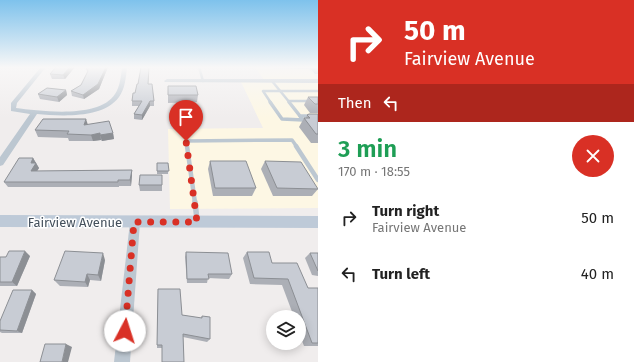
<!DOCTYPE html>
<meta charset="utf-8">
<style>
:root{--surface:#fff;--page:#f2f2f2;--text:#222;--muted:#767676}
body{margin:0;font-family:"Fira Sans",sans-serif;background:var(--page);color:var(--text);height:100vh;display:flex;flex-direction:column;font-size:15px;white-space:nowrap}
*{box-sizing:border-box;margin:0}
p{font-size:13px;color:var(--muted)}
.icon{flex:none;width:22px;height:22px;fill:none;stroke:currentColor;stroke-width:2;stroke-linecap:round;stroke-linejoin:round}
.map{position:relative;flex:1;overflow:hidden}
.sheet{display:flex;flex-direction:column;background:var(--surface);width:316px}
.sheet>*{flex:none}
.hud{background:#d93025;color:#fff;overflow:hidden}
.tools{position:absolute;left:266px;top:310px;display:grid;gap:8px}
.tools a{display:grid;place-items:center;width:40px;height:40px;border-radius:50%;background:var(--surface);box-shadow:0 2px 10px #0003;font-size:20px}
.pin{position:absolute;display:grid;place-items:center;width:34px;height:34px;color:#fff;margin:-41px -17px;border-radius:50% 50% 50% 0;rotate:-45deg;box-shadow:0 0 4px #0007}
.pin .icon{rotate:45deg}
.me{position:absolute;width:44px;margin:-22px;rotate:5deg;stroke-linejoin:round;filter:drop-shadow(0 0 3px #0008)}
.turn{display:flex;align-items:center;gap:14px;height:84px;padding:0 20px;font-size:18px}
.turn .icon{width:52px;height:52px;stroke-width:2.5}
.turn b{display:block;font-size:28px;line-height:34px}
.then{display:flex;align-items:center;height:38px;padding:0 20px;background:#0003;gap:8px;font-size:15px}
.round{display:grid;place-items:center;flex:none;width:42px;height:42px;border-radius:21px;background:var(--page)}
.overview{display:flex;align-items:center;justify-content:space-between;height:68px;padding:0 20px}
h1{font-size:24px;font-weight:600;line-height:30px;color:#1e9e55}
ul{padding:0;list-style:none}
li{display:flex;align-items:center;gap:12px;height:56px;padding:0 20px}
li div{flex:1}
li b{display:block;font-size:15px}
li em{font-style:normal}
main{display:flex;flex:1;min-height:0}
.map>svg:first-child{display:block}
</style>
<main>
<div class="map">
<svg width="318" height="362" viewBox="0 0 318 362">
<rect width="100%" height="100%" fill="#f0eded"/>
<g fill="#fdf7e4">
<path d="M 255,67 L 306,67 L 317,78 L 314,79 L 264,80 Z"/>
<path d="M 241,82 L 318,83 L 318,208 L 170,209 L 168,129 L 263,128 Z"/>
</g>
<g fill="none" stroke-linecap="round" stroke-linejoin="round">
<g stroke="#bcc7d1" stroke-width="2.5">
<path d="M 199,67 L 203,81"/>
<path d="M 274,67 L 314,68"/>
<path d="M 272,81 L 290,103"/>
<path d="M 289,101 L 318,101"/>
<path d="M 271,103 L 263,91 L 318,91"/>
</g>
<g stroke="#bcc7d1" stroke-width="3.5">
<path d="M 270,102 L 282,119 L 303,120 L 300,116"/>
<path d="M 289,102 L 300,116 L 318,116"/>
<path d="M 187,147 L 186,141 L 292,140 L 297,147"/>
</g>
<g stroke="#bcc7d1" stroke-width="4.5">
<path d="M 187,146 L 195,203"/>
<path d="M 296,146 L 318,180"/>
</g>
<path stroke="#bcc7d1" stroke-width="5.5" d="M 195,202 L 197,220"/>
<g fill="#bcc7d1" fill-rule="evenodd">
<path d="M 41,67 L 46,67 L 17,103 L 16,108 C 41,111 99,119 115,94 C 120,87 121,76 122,67 L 127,67 C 126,77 125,89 119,97 C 103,119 61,116 37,114 L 3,165 L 0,166 L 0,157 L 30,114 L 11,111 L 11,103 Z"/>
<path d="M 167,79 L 318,79 L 318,83 L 165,82 L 164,81 Z"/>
<path d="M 135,218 L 139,219 L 140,222 L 130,362 L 114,362 L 130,222 L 131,219 Z"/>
</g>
<path fill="#becad8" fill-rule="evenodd" d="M 0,215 L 318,216 L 318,228 L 0,227 Z"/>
<path fill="#aabccf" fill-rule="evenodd" d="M 309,67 L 318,67 L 318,74 L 315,74 Z"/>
</g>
<g fill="#acafb6">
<path d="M 75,67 L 65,79 L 52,79 L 50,74 Z"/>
<path d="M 85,67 L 108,67 L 99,89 L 84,99 L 72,96 L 71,91 L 81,85 L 88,73 Z"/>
<path d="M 141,67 L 157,67 L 149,68 L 148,84 L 154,101 L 154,106 L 150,106 L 142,120 L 134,119 L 134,114 L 139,106 L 132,106 L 132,101 L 135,93 L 138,84 Z"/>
<path d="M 168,86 L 198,95 L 197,102 L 168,103 Z"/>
<path d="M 66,90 L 67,95 L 59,102 L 40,99 L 38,94 Z"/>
<path d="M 308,97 L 318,97 L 318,113 L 310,113 L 304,105 Z"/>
<path d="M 318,114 L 318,143 L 311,143 L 299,127 L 304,118 L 306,118 L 307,115 Z"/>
<path d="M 88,125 L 113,133 L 114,139 L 102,141 L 101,140 L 93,141 L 69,141 L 68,138 L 38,137 L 35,130 Z"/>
<path d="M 33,158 L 39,168 L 37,171 L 132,170 L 132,175 L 131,186 L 119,186 L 119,187 L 8,187 L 4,182 Z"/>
<path d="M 210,161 L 256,188 L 252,196 L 213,196 L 208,169 Z"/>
<path d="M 265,161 L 318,189 L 312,196 L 273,196 L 261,169 Z"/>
<rect x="157" y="163" width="11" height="11"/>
<path d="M 162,175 L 162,191 L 140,191 L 139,185 Z"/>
<path d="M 186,252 L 232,274 L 229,279 L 208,278 L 207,283 L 187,283 L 185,257 Z"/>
<path d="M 247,252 L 272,263 L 308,288 L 318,288 L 318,346 L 304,346 L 299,333 L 299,317 L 294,317 L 282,285 L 250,284 L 243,258 Z"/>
<path d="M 310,253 L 318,253 L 318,276 L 312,275 L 305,258 Z"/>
<path d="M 30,256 L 17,286 L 0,286 L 0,257 Z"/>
<path d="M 105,260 L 101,281 L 90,280 L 88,287 L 60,286 L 54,280 Z"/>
<path d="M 158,289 L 182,315 L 201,318 L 202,316 L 210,339 L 207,342 L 183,337 L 184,362 L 162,362 L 162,348 L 157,348 Z"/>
<path d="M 32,290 L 36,294 L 22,333 L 2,333 L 0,332 L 0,321 Z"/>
</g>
<g fill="#8c8f94">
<path d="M 70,67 L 75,67 L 65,79 L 63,75 Z"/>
<path d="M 106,67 L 108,67 L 99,89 L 84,99 L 83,95 Z"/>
<path d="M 66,90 L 67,95 L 59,102 L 57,97 Z"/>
<path d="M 150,101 L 150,106 L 142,120 L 142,115 Z"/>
<path d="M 86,119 L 88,125 L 84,125 Z"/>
<path d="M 100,133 L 101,140 L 93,141 L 91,135 Z"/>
<path d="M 113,133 L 114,139 L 102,141 L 100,135 Z"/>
<path d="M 33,158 L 39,168 L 34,176 L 31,171 L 31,163 Z"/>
<path d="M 132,170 L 132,175 L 131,186 L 130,180 Z"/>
<path d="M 25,251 L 30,256 L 17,286 L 12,282 Z"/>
<path d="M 103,253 L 105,260 L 101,281 L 98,275 Z"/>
<path d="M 87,274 L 90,280 L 88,287 L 85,282 Z"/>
<path d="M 32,290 L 36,294 L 22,333 L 17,331 Z"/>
<path d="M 66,344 L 72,347 L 68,362 L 62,362 Z"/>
</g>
<g fill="#c8ccd4" stroke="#8c8f94">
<path d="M 56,67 L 70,67 L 63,75 L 50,74 Z"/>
<path d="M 86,67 L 106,67 L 98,84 L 83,95 L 71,91 L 81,85 L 88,71 Z"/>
<path d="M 141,67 L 149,67 L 148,84 L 152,84 L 154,101 L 150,101 L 142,115 L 134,114 L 142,101 L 132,101 L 133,93 L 135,93 L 137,84 L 138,84 Z"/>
<path d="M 168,86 L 196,86 L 198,95 L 168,95 Z"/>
<path d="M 47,88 L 66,90 L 57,97 L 38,94 Z"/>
<path d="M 308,97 L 318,97 L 318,104 L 315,104 Z"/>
<path d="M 309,114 L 318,114 L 318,134 L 316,134 L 304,118 L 310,118 L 307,115 Z"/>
<path d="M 43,119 L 86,119 L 84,125 L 109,121 L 113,133 L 100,135 L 100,133 L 91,135 L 67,134 L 69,131 L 35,130 Z"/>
<path d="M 19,158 L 33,158 L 31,163 L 36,163 L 31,171 L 132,170 L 130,180 L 118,180 L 118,182 L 4,182 Z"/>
<path d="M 210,161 L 246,161 L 256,188 L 215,188 Z"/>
<path d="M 265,161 L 301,162 L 318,189 L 277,188 Z"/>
<path d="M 157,163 L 168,163 L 169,171 L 157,171 Z"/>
<path d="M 140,175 L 162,175 L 162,185 L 139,185 Z"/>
<path d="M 9,251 L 25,251 L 12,282 L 0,282 L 0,257 L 6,257 Z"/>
<path d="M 65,251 L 103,253 L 98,275 L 87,274 L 85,282 L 54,280 Z"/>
<path d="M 186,252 L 228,253 L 232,274 L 208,274 L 209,279 L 187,279 Z"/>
<path d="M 247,252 L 269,252 L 272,263 L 297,263 L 308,288 L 318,288 L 318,343 L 312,343 L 288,279 L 254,278 Z"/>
<path d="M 310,253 L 318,253 L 318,271 Z"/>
<path d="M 158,289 L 180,289 L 182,315 L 202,318 L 202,316 L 210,317 L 210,339 L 183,334 L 184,362 L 162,362 L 162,345 L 157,345 Z"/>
<path d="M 13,290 L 32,290 L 17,331 L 0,330 L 0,321 Z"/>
<path d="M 45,344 L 66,344 L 62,362 L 40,362 Z"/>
</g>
<linearGradient id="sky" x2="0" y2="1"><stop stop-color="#7ec2ec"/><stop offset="0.57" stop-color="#f8f7f7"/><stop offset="1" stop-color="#f8f7f7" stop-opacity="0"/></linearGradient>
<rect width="318" height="118" fill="url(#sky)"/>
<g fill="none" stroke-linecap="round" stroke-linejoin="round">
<path stroke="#d93025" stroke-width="7" stroke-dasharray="0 12.6" d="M 125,331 L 134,222 L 197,222 L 186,141"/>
</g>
<g text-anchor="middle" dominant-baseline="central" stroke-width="3" stroke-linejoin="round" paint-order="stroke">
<g font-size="13" fill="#44505c" stroke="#fff">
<text x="75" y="222">Fairview Avenue</text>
</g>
</g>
</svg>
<div class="tools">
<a><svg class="icon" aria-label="layers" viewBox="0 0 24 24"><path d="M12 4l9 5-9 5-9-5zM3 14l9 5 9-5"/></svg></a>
</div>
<div class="pin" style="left:186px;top:141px;background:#d93025"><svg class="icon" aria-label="arrive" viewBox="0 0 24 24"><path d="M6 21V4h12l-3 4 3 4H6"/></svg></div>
<svg class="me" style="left:125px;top:331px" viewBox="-20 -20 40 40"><circle r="19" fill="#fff"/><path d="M0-13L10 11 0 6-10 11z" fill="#d93025"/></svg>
</div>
<section class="sheet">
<div class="hud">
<div class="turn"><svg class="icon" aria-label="right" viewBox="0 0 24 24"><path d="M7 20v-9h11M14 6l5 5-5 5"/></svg><div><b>50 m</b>Fairview Avenue</div></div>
<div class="then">Then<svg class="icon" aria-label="left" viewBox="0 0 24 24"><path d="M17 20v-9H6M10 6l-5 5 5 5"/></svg></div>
</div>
<div class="overview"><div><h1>3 min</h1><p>170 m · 18:55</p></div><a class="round" style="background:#d93025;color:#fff"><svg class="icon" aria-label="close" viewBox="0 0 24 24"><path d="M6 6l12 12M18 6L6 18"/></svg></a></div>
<ul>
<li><svg class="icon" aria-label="right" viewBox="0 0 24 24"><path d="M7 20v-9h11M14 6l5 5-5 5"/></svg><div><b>Turn right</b><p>Fairview Avenue</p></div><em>50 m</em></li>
<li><svg class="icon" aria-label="left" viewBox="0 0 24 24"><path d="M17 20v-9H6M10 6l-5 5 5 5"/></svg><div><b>Turn left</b></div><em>40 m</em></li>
</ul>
</section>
</main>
